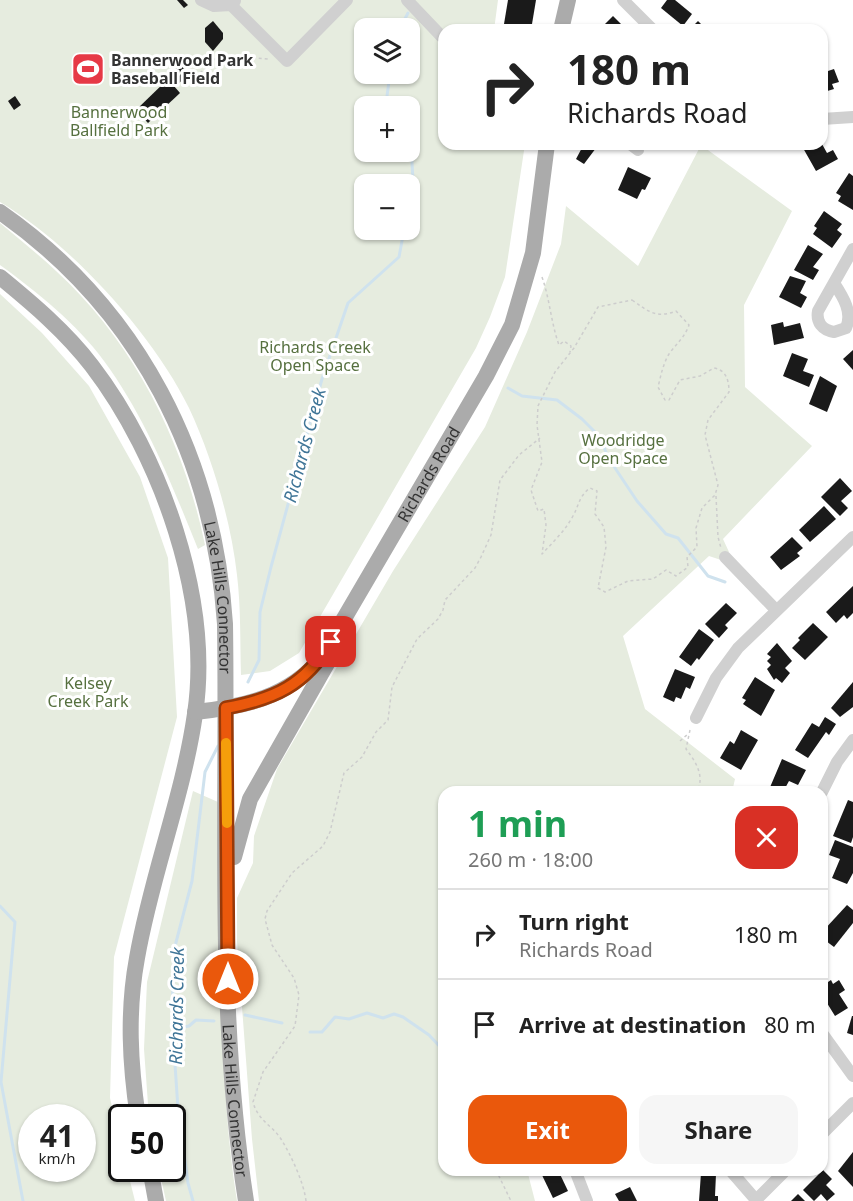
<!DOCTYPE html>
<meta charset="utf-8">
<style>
:root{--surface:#fff;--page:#f6f6f6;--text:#222;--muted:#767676;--line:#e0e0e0;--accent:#ea580c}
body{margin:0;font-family:"Noto Sans",sans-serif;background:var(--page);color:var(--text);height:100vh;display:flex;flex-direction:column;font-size:22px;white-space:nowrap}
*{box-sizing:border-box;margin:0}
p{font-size:20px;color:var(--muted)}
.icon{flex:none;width:33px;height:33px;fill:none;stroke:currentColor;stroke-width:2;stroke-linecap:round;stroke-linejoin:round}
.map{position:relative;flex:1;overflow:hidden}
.details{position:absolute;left:438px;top:786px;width:390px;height:390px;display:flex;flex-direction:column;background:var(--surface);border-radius:18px;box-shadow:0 2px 4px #0004}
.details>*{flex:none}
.hud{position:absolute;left:438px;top:24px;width:390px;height:126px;border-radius:18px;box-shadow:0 2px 4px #0004;background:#fff;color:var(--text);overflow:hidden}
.buttons{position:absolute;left:354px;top:18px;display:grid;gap:12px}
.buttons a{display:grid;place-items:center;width:66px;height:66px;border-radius:12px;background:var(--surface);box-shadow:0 2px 4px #0004;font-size:30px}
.speed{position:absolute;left:18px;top:1104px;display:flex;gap:12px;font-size:30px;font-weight:700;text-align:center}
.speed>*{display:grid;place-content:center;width:78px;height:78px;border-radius:50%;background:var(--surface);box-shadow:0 2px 4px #0004;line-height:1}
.speed small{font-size:15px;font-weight:400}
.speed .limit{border:3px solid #111;border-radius:9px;background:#fff;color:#111}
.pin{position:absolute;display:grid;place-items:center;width:51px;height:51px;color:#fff;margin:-26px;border-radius:12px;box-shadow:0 3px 9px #0006}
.me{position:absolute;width:66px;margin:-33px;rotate:0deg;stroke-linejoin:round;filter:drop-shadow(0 0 4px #0008)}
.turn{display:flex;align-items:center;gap:21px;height:126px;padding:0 30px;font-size:27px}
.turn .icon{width:78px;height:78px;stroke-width:2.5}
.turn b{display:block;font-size:42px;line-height:51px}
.round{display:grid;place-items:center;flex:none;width:63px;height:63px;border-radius:18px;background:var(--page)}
.overview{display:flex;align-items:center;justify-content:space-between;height:102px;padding:0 30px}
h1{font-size:36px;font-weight:700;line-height:45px;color:#1e9e55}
.primary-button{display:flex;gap:12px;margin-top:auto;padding:12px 30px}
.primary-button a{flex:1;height:69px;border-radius:18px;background:var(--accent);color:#fff;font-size:24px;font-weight:700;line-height:69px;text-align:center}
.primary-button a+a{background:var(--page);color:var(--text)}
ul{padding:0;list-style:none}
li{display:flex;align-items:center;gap:18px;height:90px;padding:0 30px;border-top:2px solid var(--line)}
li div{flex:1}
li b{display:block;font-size:22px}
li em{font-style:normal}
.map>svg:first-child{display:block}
</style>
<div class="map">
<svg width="853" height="1201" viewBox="0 0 853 1201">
<rect width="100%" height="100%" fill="#fff"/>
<g fill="#e6ecdf" fill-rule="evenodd">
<path d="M 0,0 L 498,0 L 494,30 L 444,30 L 444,144 L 525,144 L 505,277 L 490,317 L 476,348 L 299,653 L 270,671 L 241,675 C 240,642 241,608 237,575 C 231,521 212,457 189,408 C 153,334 71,244 0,202 ZM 364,28 L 410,28 L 410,74 L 364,74 ZM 364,106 L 410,106 L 410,152 L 364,152 ZM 364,184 L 410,184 L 410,230 L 364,230 Z"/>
<path d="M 701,145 L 792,211 L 744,305 L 745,387 L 812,446 L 723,539 L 729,552 L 721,560 L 709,556 L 623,636 L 645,709 L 735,779 L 732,792 L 444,792 L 444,1170 L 527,1170 L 535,1201 L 259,1201 L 252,1139 L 237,941 L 237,898 L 253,863 L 254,836 L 277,769 L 393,571 L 485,427 L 527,332 L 561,244 L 566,206 L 638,266 Z"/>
<path d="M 0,223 C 19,239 38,254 56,271 C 134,342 184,443 205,545 L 198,549 C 172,485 146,418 104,361 C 77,324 37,292 0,265 Z"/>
<path d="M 0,294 L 42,333 L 89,386 L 140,477 L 168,558 L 177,717 L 114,957 L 110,1098 L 121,1146 L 122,1168 L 127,1169 L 135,1201 L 0,1201 ZM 32,1118 L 82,1118 L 82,1168 L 32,1168 Z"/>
<path d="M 193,791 L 218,802 C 224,935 216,1069 237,1201 L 166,1201 L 159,1169 L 172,1168 L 172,1118 L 149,1118 L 144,1049 L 147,982 Z"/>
</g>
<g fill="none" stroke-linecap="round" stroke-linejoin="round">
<g stroke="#cfe2ee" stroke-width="3">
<path d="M 400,28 L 408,13"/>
<path d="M 390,74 L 387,96 L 395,106"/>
<path d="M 410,126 L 413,181 L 410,200"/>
<path d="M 508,388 L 522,396 L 557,400 L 582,419 L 599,436 L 609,459 L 637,501 L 666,534 L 678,538 L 708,576 L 725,582"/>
<path d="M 248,682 L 259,660 L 260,612 L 271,567 L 322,379 L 348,303 L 399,257 L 404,230"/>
<path d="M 0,906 L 15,922 L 1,1082 L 23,1201"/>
<path d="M 245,1015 L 282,1023"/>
<path d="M 173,1029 L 189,1026 L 196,1020 L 214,1021"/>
<path d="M 310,1032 L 322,1032 L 335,1017 L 349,1019 L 367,1013 L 383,1018 L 394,1014 L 403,1017 L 429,1035 L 444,1051"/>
<path d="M 193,1201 L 188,1183 L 178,1109 L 172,1019 L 174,950 L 192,881 L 205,772 L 218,746"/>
</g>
</g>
<g fill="#1a1a1a">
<path d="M 177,0 L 183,0 L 188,5 L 184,8 Z"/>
<path d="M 508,0 L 536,0 L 531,30 L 503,30 Z"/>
<path d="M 667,0 L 675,0 L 692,14 L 683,26 L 661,8 Z"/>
<path d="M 613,16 L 627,30 L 599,30 Z"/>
<path d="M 213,21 L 223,33 L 223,39 L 213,51 L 205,42 L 205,28 Z"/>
<path d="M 698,21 L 707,30 L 689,30 Z"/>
<path d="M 183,62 L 186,66 L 173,79 L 170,75 Z"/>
<path d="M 186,69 L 190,73 L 176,86 L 173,82 Z"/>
<path d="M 834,69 L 839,82 L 832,84 L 834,89 L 824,92 L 827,102 L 822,104 L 822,73 Z"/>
<path d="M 168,79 L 180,93 L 148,123 L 136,110 Z"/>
<path d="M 15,96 L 21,105 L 14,110 L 8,101 Z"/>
<path d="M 584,144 L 599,144 L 584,164 L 576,159 Z"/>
<path d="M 812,144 L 822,144 L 827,153 L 833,150 L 838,159 L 816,171 L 803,148 Z"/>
<path d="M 628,167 L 651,178 L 645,190 L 642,189 L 637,199 L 618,190 Z"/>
<path d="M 849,173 L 853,176 L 853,210 L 838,201 L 841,196 L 836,193 Z"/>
<path d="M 824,211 L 842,224 L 837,230 L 842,234 L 832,248 L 813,234 L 817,228 L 814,226 Z"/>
<path d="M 808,245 L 823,254 L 813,267 L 819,270 L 813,280 L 794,270 Z"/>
<path d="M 790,276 L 806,281 L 800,293 L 807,297 L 801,308 L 779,297 Z"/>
<path d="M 783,322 L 784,327 L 800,323 L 804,338 L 774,345 L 771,325 Z"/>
<path d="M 853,350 L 853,370 L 843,359 Z"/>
<path d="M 792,353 L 808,359 L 803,371 L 814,375 L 809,387 L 783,376 Z"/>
<path d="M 820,376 L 837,386 L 827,412 L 809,404 Z"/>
<path d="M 840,478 L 852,491 L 841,501 L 848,508 L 840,516 L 821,497 Z"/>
<path d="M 824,506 L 836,519 L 810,542 L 799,530 Z"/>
<path d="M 792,537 L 803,548 L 797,553 L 800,556 L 781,570 L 770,557 Z"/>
<path d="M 853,586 L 853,613 L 847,619 L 844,615 L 836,623 L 826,612 Z"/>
<path d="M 726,603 L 737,613 L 725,625 L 728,628 L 719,638 L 705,624 Z"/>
<path d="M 813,623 L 828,637 L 805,660 L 792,648 L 800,640 L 798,638 Z"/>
<path d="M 699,629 L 714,640 L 699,660 L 697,658 L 691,666 L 679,657 Z"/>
<path d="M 777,643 L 792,661 L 785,668 L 790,673 L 782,683 L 776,678 L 774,680 L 767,669 L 771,665 L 767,661 L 771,657 L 767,654 Z"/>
<path d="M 675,669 L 695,677 L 690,689 L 686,687 L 681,699 L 676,697 L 674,702 L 663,697 Z"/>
<path d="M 755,677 L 775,690 L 761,716 L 743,704 L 746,700 L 742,698 Z"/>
<path d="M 853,682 L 853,707 L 840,717 L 831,708 Z"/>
<path d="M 825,717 L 836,724 L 829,735 L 826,732 L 808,758 L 795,750 L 812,723 L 819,727 Z"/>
<path d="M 741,730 L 758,740 L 741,770 L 720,758 L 730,741 L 734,744 Z"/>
<path d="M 782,759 L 806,770 L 798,785 L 789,781 L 783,792 L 768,792 Z"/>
<path d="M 848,800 L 853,802 L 853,837 L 851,843 L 833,836 Z"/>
<path d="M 835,840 L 853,847 L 853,873 L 847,884 L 832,878 L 840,859 L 829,855 Z"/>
<path d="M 847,905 L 853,910 L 853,923 L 834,947 L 822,938 L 823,931 Z"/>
<path d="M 831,980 L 833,984 L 839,980 L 845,990 L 839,994 L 848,1008 L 835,1016 L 822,995 L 822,986 Z"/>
<path d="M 852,1016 L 853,1016 L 853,1035 L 847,1033 Z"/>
<path d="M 853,1152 L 853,1187 L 838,1171 Z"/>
<path d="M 547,1170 L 558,1170 L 568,1191 L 553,1198 L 541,1173 Z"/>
<path d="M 603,1170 L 616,1170 L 617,1172 L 604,1176 Z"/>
<path d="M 823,1170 L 832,1179 L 826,1185 L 835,1194 L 827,1201 L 821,1194 L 814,1201 L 803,1190 Z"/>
<path d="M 701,1173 L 716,1174 L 715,1196 L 718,1196 L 718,1201 L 699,1201 Z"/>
<path d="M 630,1187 L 637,1201 L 619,1201 L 615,1194 Z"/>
<path d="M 798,1194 L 805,1201 L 791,1201 Z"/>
</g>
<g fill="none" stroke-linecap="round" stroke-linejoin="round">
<g stroke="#cdcdcd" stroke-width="1.5" stroke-dasharray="3 3" stroke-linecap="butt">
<path d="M 216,58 L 221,68"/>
<path d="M 200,73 L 219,55 L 268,59"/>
<path d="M 542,277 C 550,300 551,323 559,345 L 564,341 L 571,346 L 570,352"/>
<path d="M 632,300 C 648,311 656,319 676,311 L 689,325 C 685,337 676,344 669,354 C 663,364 661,375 658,387 L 665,400 L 669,400 L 680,380 L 700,376 L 714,368 C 726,370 729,380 729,392 L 708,420 L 705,435 L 718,485 L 715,495 L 702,508 L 696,528 L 697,547 L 687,557 L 688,567 L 676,576 L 666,570 L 653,579 L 628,581 L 605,592 L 598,588 L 606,547 L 604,527 L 595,514 L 597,491 L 590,488 C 579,496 579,505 573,516 C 565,531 553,542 542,554 L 546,525 L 544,509 L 538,511 L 531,490 L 542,462 L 537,425 L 538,406 L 555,372 L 574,348 L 598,307 Z"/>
<path d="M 716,496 L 718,537 L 721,548"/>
<path d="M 690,730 L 686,749 C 696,762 705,776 697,792"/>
<path d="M 680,741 L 688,734"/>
<path d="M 496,1170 L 511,1201"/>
<path d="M 306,1201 C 304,1183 291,1155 281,1139 C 272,1125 258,1121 253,1102 L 263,1072 L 295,1026 L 299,995 L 294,978 L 272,945 L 265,919 L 267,911 L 292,873 L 323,846 L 330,832 L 344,773 L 362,757 L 376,732 L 388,720 L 392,687 L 417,639 L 438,619 L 443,610 L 445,600 L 475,568 L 481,557 L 491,535 L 500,480 L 519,455 L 540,438"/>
</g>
<g stroke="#d0d0d0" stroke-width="12">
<path d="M 201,0 L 214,6 L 231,5 L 235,1"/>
<path d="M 407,0 L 444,39"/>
<path d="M 623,0 L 653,30"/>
<path d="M 231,5 L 287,61 L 347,0"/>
<path d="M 822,119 L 853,117"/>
<path d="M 630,144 L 638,150"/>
<path d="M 834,283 C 843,297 853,312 846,328 L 834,332 C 822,330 816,322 818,311 L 853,249"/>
<path d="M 725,557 L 776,610"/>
<path d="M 696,718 L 716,678 L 738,648 L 853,537"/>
<path d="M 822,792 L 837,762 L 853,740"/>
<path d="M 822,1033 L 853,1076"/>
<path d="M 822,1134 L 853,1103"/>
<path d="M 575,1170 L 587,1201"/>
<path d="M 730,1170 L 756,1200"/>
<path d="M 755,1201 L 786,1170"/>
</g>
<g stroke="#ababab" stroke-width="16">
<path d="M 561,30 L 568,0"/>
<path id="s1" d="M 0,212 C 139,309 214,457 225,624 C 228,816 216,1011 246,1201"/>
<path d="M 0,277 C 33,304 66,332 92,366 C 161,456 212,599 195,714 C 183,797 151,876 137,958 C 127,1012 130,1064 138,1118"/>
<path id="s2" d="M 195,712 C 244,707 289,697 321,658 L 486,376 L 512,325 L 533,253 L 547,144"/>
<path d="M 234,857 L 250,799 L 329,660"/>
<path d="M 150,1168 L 156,1201"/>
</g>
</g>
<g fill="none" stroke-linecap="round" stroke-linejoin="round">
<defs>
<path id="route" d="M 228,979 L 226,708 C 275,699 305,685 331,642"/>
</defs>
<use href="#route" stroke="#983908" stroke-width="15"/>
<use href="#route" stroke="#ea580c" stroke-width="10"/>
<path stroke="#f59e0b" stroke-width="10" d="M 226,743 L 227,823"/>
</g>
<defs>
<symbol id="stadium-square" viewBox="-11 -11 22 22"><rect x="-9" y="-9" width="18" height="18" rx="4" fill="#e63946" stroke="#fff"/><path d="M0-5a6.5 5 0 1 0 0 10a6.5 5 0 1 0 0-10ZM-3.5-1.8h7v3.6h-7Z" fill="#fff"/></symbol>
</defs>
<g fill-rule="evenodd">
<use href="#stadium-square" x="69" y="50" width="38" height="38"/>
</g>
<g text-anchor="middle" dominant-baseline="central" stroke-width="6" stroke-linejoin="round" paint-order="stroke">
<g font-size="16" font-weight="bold" fill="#333" stroke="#fff" text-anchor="start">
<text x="111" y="60">Bannerwood Park<tspan x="111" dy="18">Baseball Field</tspan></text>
</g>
<g font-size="16" fill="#56703f" stroke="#fff">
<text x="119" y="112">Bannerwood<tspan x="119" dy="18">Ballfield Park</tspan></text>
<text x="315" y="347">Richards Creek<tspan x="315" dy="18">Open Space</tspan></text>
<text x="623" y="440">Woodridge<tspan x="623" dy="18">Open Space</tspan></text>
<text x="88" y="683">Kelsey<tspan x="88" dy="18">Creek Park</tspan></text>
</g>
<g font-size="16" fill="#333" stroke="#fff">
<text stroke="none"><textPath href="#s2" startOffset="354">Richards Road</textPath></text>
<text stroke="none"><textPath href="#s1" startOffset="459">Lake Hills Connector</textPath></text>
<text stroke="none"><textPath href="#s1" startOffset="963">Lake Hills Connector</textPath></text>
</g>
<g font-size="18" font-style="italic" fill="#3f7597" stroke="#fff">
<text transform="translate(304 445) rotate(-75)">Richards Creek</text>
<text transform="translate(176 1006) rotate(-89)">Richards Creek</text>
</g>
</g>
</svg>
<div class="buttons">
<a><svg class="icon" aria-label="layers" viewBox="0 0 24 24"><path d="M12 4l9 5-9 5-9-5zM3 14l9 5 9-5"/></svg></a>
<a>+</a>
<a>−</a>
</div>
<div class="speed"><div>41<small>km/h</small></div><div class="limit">50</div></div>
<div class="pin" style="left:331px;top:642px;background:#d93025"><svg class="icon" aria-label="arrive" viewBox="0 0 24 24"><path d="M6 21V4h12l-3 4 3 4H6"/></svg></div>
<svg class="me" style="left:228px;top:979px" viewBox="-20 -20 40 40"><circle r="17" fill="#ea580c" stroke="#fff" stroke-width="3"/><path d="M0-11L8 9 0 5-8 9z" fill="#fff"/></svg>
<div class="hud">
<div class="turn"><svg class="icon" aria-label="right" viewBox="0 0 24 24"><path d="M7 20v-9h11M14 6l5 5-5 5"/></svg><div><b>180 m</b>Richards Road</div></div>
</div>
<section class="details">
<div class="overview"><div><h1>1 min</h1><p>260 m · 18:00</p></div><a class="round" style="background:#d93025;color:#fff"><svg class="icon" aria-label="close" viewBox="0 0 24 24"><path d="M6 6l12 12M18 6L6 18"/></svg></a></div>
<ul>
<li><svg class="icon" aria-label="right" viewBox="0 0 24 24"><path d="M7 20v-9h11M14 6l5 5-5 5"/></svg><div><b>Turn right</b><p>Richards Road</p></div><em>180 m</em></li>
<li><svg class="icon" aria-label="arrive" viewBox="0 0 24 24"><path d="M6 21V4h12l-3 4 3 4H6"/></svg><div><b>Arrive at destination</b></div><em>80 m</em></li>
</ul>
<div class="primary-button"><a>Exit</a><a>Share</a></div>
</section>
</div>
